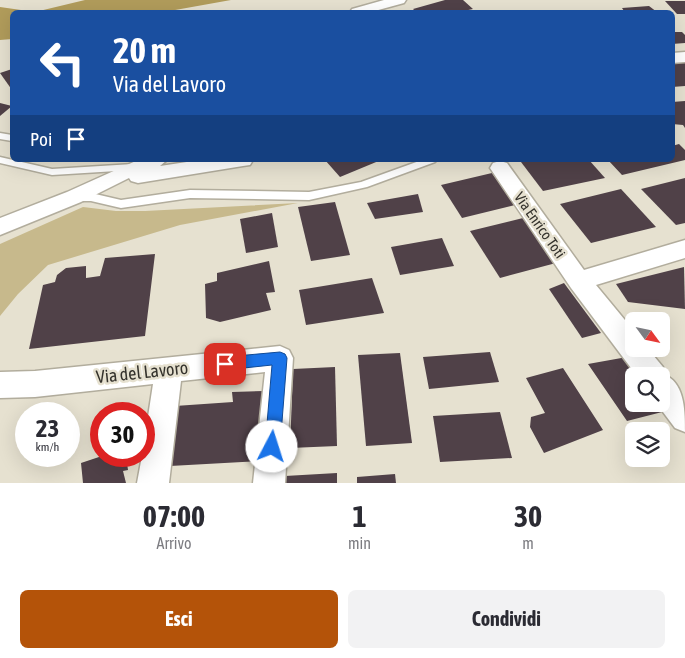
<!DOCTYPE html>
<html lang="it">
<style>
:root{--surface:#fff;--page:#f2f2f3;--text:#2b2b33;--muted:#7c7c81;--accent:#b45309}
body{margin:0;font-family:"Asap Condensed",sans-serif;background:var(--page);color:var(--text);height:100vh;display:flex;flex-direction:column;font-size:19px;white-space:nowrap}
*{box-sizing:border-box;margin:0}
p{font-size:16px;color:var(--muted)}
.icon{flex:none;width:28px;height:28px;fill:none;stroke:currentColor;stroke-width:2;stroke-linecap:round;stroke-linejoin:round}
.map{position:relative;height:483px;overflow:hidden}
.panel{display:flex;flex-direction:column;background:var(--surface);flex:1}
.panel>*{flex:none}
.guide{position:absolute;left:10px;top:10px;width:665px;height:152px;border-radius:8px;box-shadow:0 5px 20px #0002;background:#1a4fa0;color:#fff;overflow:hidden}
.needle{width:32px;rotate:123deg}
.buttons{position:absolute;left:625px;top:312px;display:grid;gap:10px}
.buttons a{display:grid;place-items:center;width:45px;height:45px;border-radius:8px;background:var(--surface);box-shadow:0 5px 20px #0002;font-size:25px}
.speed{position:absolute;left:15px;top:402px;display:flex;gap:10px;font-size:25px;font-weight:700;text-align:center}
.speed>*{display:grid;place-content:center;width:65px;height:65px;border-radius:50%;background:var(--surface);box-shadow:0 5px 20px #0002;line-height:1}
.speed small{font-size:12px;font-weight:400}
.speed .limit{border:8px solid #d22;background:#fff;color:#111}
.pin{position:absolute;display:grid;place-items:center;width:42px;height:42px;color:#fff;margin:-21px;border-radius:10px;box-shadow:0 2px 8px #0006}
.me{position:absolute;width:55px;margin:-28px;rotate:5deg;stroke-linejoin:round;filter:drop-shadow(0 0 4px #0008)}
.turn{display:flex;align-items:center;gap:18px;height:105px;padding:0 20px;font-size:22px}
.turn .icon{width:65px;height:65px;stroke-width:2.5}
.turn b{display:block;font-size:35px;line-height:42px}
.then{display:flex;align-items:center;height:48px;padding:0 20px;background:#0003;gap:10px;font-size:19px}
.eta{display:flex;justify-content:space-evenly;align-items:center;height:85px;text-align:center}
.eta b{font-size:30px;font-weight:700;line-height:35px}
.primary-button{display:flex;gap:10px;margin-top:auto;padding:10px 20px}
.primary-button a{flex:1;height:58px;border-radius:8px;background:var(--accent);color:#fff;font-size:20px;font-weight:700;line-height:58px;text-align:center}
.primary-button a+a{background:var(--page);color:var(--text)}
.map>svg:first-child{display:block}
</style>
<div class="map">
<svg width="685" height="483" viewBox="0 0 685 483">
<rect width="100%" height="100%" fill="#e6e1d0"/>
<path fill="#c7b98c" d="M 298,203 L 180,225 L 48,265 L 18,294 L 0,316 L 0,244 L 83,207 L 116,211 L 145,211 Z"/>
<path fill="#b19c5b" d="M 85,0 L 231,0 L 164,12 L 12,12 L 12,39 L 0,40 L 0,7 L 35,12 Z"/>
<g fill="#504148">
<path d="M 445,0 L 463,0 L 473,9 L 459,12 L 408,12 L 414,10 L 413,9 Z"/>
<path d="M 665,1 L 685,1 L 685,14 L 677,14 Z"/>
<path d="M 649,6 L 657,12 L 618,12 L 624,11 L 622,8 Z"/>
<path d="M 672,32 L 682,32 L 685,35 L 685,43 L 672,44 Z"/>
<path d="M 672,62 L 685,62 L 685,86 L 672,87 Z"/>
<path d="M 12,69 L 12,90 L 0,73 Z"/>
<path d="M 685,101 L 685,128 L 683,125 L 672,124 L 672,102 Z"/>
<path d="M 0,103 L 12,106 L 0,116 Z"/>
<path d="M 679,144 L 685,150 L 685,160 L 622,175 L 608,160 L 672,160 L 672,146 Z"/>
<path d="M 325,160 L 381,160 L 340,177 Z"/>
<path d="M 534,160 L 589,160 L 605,178 L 543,191 L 521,162 Z"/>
<path d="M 492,173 L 515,205 L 462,218 L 441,185 Z"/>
<path d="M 685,178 L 685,223 L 676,225 L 641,189 Z"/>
<path d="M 621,189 L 656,227 L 591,243 L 560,204 Z"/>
<path d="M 418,194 L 423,212 L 375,219 L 367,203 Z"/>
<path d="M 335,202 L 350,255 L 311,261 L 298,207 Z"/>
<path d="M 272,213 L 278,247 L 246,253 L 240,219 Z"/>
<path d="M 523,218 L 556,263 L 500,278 L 470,231 Z"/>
<path d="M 442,238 L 454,266 L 400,275 L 391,247 Z"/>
<path d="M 155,254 L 145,336 L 29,349 L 43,285 L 55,282 L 57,275 L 66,268 L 86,266 L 86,278 L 100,276 L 105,258 Z"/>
<path d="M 269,261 L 275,292 L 266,293 L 271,310 L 220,322 L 206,318 L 205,284 L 217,281 L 217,273 Z"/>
<path d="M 684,267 L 685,309 L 628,302 L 616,284 Z"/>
<path d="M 372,278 L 384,313 L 306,325 L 299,290 Z"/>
<path d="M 564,283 L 601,333 L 582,338 L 549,289 Z"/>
<path d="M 490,352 L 499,382 L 429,389 L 423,357 Z"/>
<path d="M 400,353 L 412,443 L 366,446 L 358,355 Z"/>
<path d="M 627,357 L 642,376 L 634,376 L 634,404 L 661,404 L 666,411 L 627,421 L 588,364 Z"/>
<path d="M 335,367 L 337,446 L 290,448 L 293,369 Z"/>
<path d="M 563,368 L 603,430 L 544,453 L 530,427 L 531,417 L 545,413 L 526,378 Z"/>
<path d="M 264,391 L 261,461 L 170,466 L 175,406 L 233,402 L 232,392 Z"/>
<path d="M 500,412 L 512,458 L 440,462 L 433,416 Z"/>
<path d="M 102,456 L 126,456 L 128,470 L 123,471 L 126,483 L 83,483 L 81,463 Z"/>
<path d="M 337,473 L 337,483 L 285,483 L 285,476 Z"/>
<path d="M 395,474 L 396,483 L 357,483 L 357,477 Z"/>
</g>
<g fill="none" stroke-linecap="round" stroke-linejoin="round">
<defs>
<g id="lane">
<path d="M 0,133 L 12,135 L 12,141 L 0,139 Z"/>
<path d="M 0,157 L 52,169 L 133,164 L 138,167 L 133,170 L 52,175 L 0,163 Z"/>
<path d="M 422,160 L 437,160 L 435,162 L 367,187 L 309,200 L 190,198 L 121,208 L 91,201 L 76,201 L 71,197 L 76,193 L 91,193 L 121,200 L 190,190 L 309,192 L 361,182 Z"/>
</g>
<g id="street">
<path d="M 384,0 L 406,0 L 404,3 L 371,12 L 350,12 L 352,9 Z"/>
<path d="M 685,52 L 685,62 L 672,63 L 672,53 Z"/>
<path d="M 138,160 L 167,160 L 160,166 L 200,160 L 253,160 L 250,165 L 243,166 L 138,183 L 131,181 L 129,178 L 81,202 L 0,235 L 0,218 L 67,192 Z"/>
<path d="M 500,161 L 507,163 L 584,270 L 685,240 L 685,258 L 596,285 L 634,331 L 634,349 L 648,349 L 663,367 L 667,376 C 685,385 685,413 685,432 L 675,428 L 657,404 L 661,404 L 661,376 L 637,376 L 571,288 L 490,168 L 493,163 Z"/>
<path d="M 280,346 L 289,350 L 293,358 L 285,483 L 253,483 L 265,372 L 181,381 L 169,483 L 137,483 L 142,456 L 144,456 L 144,443 L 153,384 L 35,397 L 0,398 L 0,372 L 35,371 Z"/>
</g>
</defs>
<use href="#lane" stroke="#b2ad9d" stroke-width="3"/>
<use href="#street" stroke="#b2ad9d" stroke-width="3"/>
<use href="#lane" fill="#fff" fill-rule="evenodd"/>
<use href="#street" fill="#fff" fill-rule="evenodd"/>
</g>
<path fill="#1a73e8" stroke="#114b97" d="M 280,352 L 285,354 L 287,358 L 280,447 L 278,453 L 272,455 L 267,453 L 265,447 L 272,365 L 225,370 L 220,368 L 218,364 L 220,359 L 225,357 Z"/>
<g text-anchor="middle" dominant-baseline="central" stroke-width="5" stroke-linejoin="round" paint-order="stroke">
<g font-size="15" fill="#34322c" stroke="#e6e1d0">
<text transform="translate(540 225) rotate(55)">Via Enrico Toti</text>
</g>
<g font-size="18" fill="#34322c" stroke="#e6e1d0">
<text transform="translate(142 372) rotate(-6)">Via del Lavoro</text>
</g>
</g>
</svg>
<div class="buttons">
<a><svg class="needle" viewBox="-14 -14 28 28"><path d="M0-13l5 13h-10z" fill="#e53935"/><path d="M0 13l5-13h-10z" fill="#7c7c81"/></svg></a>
<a><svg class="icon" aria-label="search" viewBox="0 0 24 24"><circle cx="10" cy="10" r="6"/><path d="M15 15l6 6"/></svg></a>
<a><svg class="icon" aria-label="layers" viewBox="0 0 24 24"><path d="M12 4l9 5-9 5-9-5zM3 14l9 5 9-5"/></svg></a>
</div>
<div class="speed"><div>23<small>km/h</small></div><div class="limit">30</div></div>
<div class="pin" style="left:225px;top:364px;background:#d93025"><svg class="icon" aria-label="arrive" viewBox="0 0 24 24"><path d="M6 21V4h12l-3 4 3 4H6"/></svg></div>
<svg class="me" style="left:272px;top:447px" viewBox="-20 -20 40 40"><circle r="19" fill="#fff"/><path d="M0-13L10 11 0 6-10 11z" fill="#1a73e8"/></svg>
<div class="guide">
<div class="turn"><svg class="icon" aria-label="left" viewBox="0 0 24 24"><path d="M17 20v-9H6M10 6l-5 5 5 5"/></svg><div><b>20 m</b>Via del Lavoro</div></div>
<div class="then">Poi<svg class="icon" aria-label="arrive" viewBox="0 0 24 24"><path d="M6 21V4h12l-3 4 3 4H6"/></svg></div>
</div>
</div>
<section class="panel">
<div class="eta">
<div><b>07:00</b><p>Arrivo</p></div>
<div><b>1</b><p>min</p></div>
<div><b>30</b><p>m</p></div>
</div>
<div class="primary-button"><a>Esci</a><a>Condividi</a></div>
</section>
